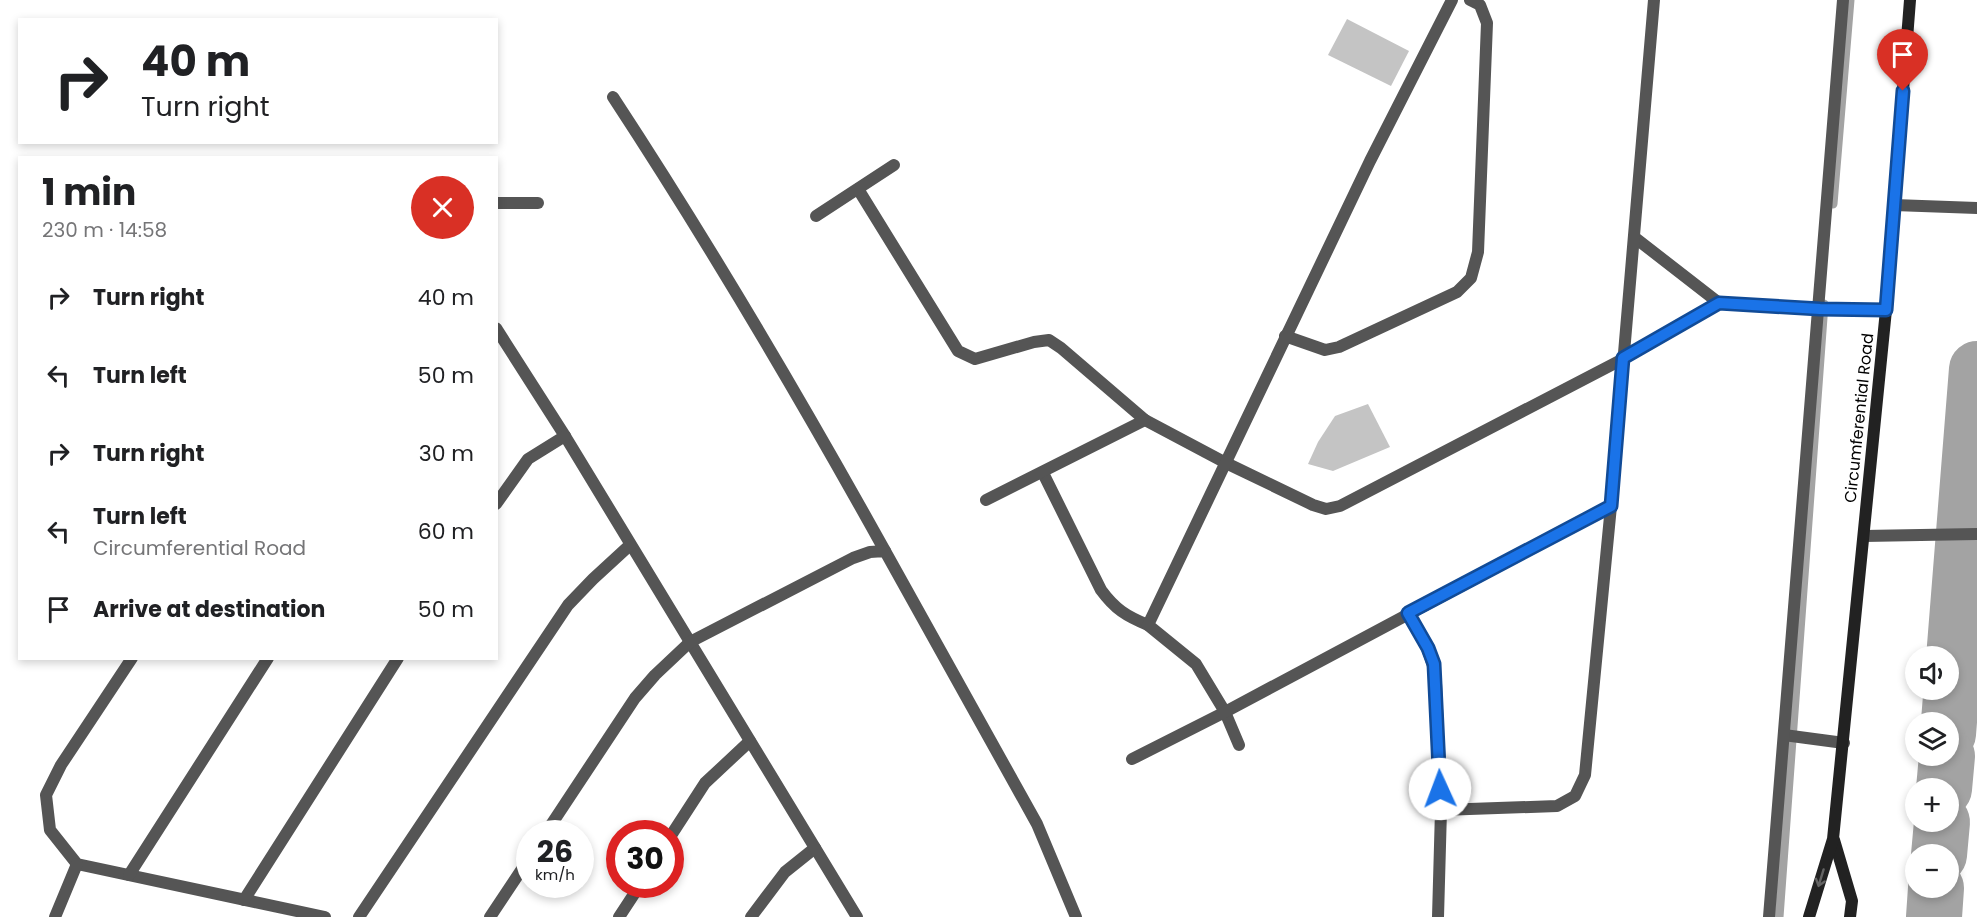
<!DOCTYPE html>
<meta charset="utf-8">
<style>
:root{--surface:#fff;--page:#f2f2f2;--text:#202124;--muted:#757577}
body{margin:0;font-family:Poppins,sans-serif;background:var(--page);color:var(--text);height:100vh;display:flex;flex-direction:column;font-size:22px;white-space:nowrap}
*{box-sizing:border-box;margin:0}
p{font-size:20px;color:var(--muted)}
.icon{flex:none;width:33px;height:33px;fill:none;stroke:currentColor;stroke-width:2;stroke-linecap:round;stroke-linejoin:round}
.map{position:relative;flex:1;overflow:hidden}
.drawer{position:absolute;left:18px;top:156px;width:480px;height:504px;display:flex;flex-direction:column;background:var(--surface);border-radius:0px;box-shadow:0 3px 9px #0003}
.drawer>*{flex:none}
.banner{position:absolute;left:18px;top:18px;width:480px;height:126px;border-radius:0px;box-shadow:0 3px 9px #0003;background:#fff;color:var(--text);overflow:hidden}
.fabs{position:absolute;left:1905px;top:646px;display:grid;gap:12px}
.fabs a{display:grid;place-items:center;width:54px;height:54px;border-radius:50%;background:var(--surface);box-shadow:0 3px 9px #0003;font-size:30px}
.speed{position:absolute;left:516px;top:820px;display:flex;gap:12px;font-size:30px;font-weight:700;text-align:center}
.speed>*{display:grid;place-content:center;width:78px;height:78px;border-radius:50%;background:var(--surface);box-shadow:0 3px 9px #0003;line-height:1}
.speed small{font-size:15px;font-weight:400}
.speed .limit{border:9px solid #d22;background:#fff;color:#111}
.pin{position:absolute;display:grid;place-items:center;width:51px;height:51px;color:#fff;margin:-62px -26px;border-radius:50% 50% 50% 0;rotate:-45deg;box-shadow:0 0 6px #0007}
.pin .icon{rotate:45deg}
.me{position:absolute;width:66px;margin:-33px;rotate:358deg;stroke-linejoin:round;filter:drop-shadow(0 0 4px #0008)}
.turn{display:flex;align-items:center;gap:21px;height:126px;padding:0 24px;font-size:27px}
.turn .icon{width:78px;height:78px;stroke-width:2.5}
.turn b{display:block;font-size:42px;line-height:51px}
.round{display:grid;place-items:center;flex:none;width:63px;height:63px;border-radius:32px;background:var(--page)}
.overview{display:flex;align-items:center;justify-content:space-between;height:102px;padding:0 24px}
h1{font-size:36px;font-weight:700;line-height:45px}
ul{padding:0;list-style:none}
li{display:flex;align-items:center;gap:18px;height:78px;padding:0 24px}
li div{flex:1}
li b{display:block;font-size:22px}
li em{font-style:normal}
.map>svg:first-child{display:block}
</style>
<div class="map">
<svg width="1977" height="917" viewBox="0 0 1977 917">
<rect width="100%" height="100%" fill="#fff"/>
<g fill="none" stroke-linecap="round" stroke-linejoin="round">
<g stroke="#a3a3a3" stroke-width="9">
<path d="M 1833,204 L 1850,0"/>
<path d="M 1779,917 L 1824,304"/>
</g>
<g stroke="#a3a3a3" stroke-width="56">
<path d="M 1948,734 L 1977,369"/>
<path d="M 1944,789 L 1947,756"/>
<path d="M 1939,855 L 1942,822"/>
<path d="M 1934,917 L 1936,888"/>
</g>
</g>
<g fill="#c4c4c4">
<path d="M 1347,19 L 1409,51 L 1391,86 L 1328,55 Z"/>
<path d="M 1368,404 L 1390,447 L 1333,471 L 1308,464 L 1318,442 L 1335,416 Z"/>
</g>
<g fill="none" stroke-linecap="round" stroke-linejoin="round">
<g stroke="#555" stroke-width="12">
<path d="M 670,837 L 705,783 L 750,741"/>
<path d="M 619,917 L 640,885"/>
<path d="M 751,917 L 785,872 L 815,848"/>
</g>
<g stroke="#555" stroke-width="12">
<path d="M 613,97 C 710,245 799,396 885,551"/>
<path d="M 858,189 L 958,351 L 975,359 L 1034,342 L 1049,340 L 1061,348 L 1145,420 L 1226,463 L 1313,505 L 1326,509 L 1340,506 L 1623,359 L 1719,303 L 1820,309 L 1886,310"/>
<path d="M 496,203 L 538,203"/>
<path d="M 1894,205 L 1977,208"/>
<path d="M 816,216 L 894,165"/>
<path d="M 1634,237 L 1719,303"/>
<path d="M 496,328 L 565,436 L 857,917"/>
<path d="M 1285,336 L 1325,350 L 1339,347 L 1457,292 L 1471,278 L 1478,252 L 1487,23 L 1480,5 L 1470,0"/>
<path d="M 1043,473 L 1101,590 C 1115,609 1126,616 1148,625"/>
<path d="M 986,500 L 1145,420"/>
<path d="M 496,504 L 528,459 L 565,436"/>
<path d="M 1864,536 L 1977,534"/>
<path d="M 1408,613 C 1422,637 1433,655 1436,683 L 1441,810 L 1438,917"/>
<path d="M 132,658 L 61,765 L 46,795 L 50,830 L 77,864 L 325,917"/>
<path d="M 1784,735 L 1844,743"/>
<path d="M 1239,745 L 1225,712 L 1196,664 L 1148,625 L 1370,161 L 1452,0"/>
<path d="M 1132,759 L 1225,712 L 1611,506"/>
<path d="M 1441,810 L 1557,806 L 1575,796 L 1585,775 L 1611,506 L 1654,0"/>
<path d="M 545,834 L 635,698 L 655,675 L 690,642 L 853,558 L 870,552 L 885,551 L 1037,824 L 1076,917"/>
<path d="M 129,875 L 268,658"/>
<path d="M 244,900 L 398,658"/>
<path d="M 55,917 L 77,864"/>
<path d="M 359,917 L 568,605 L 593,579 L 630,545"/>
<path d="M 490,917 L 530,857"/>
<path d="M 1769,917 L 1843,0"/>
</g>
<g stroke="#222" stroke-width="12">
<path d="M 1834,840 L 1852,901 L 1850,917"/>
<path d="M 1809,917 L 1833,839 L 1886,310 L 1910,0"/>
</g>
</g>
<defs><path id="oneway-shaft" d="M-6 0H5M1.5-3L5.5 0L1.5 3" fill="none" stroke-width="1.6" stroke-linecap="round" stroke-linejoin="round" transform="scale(1.5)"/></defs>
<use stroke="#646464" href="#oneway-shaft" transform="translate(1821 878) rotate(107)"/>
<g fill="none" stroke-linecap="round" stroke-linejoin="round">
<defs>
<path id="route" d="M 1440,789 L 1434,664 L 1428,648 L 1408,613 L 1611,506 L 1623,358 L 1719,303 L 1820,309 L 1886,310 L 1903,91"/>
</defs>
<use href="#route" stroke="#114b97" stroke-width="15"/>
<use href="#route" stroke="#1a73e8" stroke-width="10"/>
</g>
<g text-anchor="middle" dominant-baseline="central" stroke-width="5" stroke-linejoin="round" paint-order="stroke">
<g font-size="16" fill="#000" stroke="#fff">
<text transform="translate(1859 418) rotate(-84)">Circumferential Road</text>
</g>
</g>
</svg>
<div class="fabs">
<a><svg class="icon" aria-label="sound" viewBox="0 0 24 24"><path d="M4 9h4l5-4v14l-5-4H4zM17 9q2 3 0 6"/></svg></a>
<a><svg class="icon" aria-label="layers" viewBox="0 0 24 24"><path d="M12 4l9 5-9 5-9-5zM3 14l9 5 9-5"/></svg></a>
<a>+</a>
<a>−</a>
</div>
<div class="speed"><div>26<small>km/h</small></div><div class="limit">30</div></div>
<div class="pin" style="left:1903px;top:91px;background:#d93025"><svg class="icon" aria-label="arrive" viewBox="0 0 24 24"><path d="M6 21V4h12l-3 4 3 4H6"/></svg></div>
<svg class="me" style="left:1440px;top:789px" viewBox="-20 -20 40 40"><circle r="19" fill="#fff"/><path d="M0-13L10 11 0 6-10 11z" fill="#1a73e8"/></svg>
<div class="banner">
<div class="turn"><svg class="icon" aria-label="right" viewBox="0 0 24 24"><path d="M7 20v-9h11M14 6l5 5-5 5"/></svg><div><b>40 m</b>Turn right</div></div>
</div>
<section class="drawer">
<div class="overview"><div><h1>1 min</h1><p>230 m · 14:58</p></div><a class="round" style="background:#d93025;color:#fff"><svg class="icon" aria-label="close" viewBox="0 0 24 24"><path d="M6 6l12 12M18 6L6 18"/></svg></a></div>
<ul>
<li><svg class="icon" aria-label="right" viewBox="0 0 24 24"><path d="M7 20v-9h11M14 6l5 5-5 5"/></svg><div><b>Turn right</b></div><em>40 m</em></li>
<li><svg class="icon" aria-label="left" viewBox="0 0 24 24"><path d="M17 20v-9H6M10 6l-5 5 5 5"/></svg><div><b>Turn left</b></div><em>50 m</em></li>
<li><svg class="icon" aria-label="right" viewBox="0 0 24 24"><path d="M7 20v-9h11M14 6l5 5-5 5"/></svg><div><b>Turn right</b></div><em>30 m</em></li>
<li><svg class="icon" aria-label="left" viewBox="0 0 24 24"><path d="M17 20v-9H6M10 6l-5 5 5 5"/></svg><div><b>Turn left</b><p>Circumferential Road</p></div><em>60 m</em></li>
<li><svg class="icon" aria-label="arrive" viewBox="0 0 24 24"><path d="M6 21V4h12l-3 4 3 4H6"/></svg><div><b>Arrive at destination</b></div><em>50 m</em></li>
</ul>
</section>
</div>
